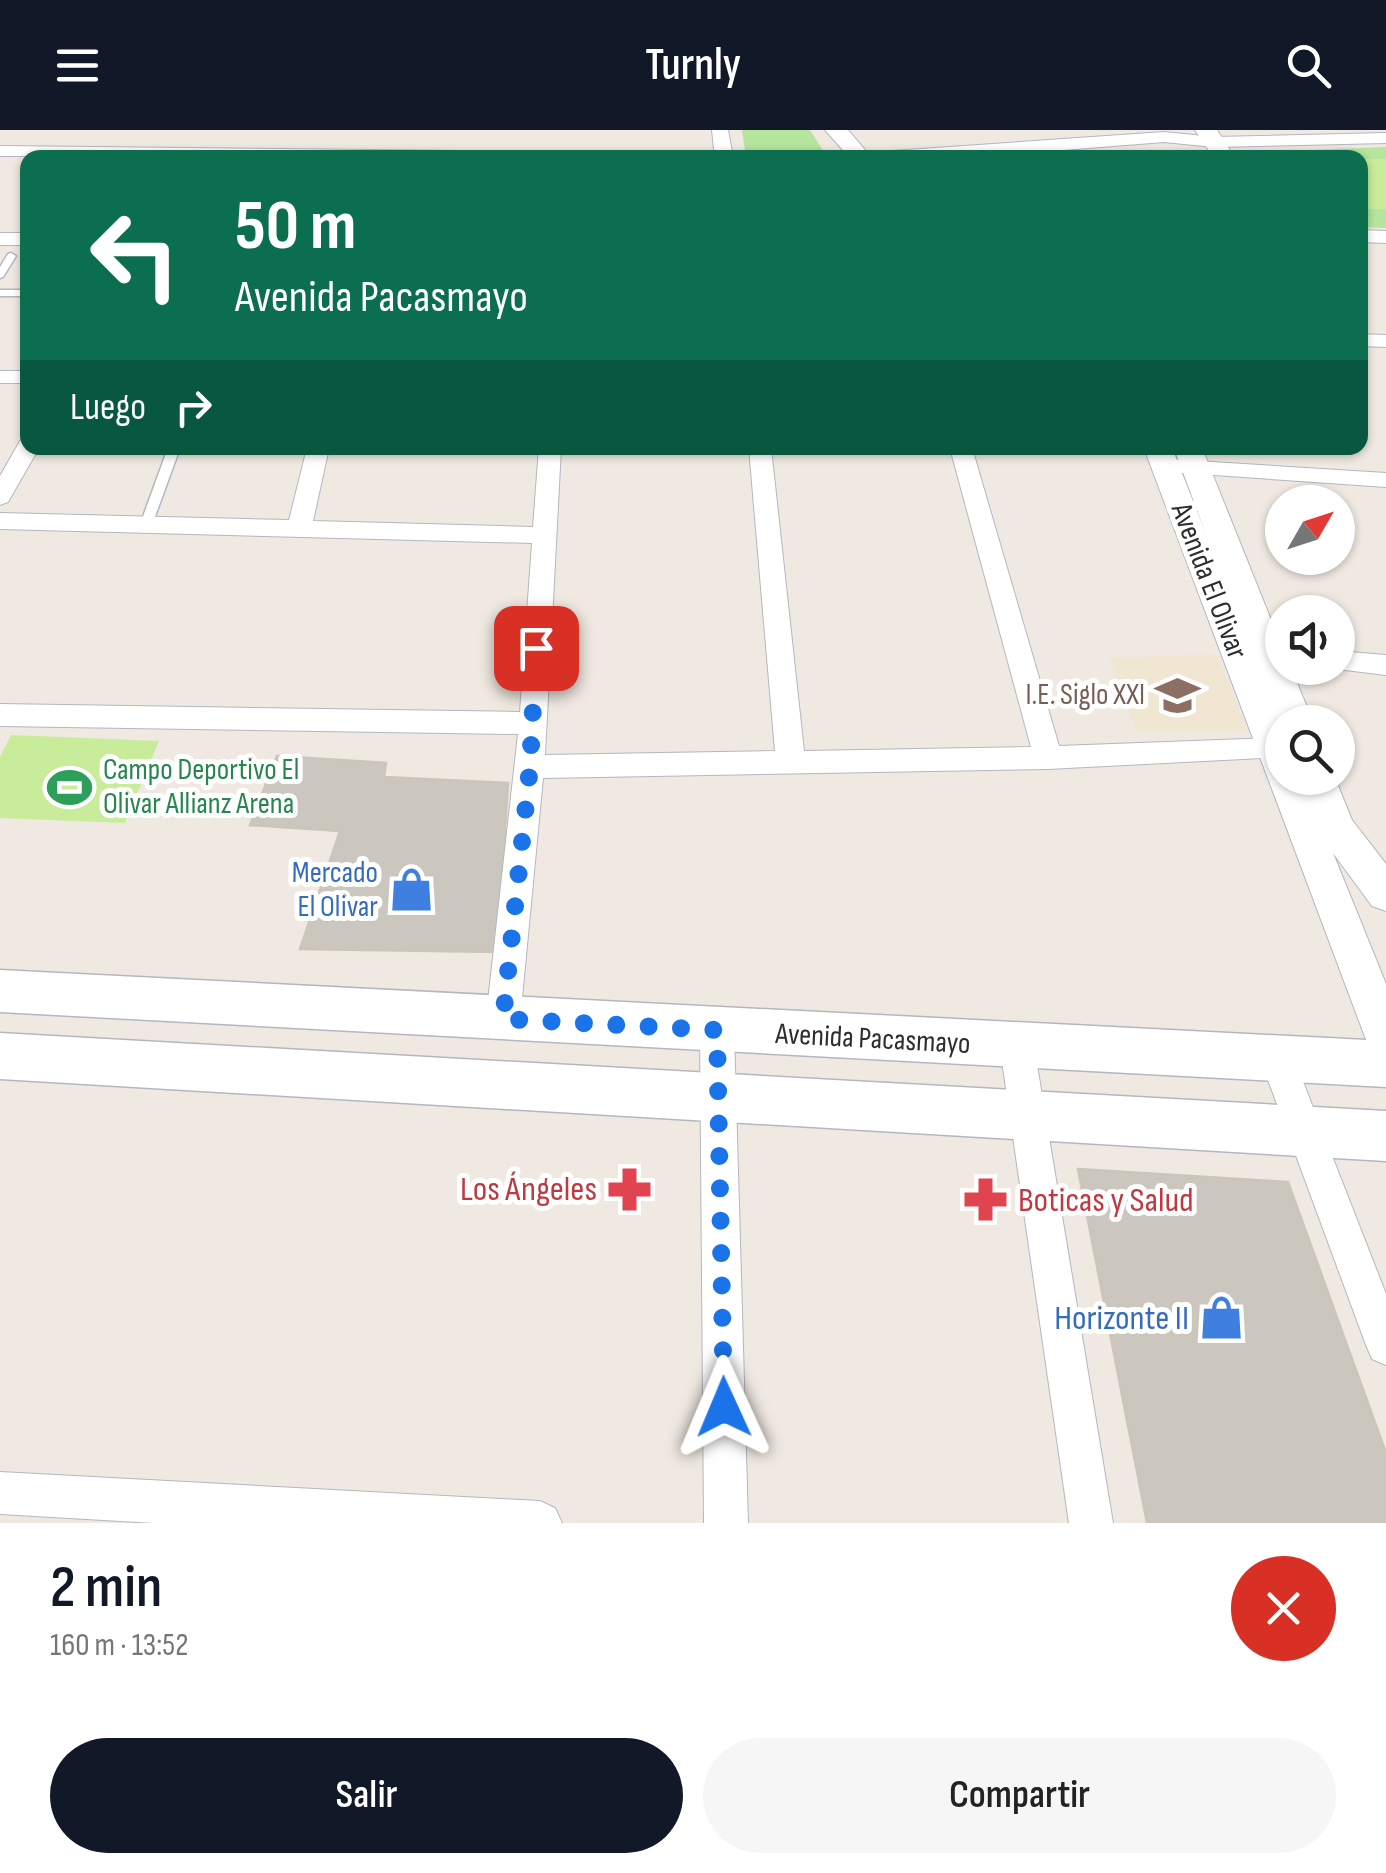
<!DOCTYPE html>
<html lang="es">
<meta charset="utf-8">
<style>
:root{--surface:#fff;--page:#f6f6f6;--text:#222;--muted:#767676;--accent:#111827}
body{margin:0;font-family:"Sofia Sans Condensed",sans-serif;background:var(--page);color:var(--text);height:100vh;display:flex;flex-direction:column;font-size:38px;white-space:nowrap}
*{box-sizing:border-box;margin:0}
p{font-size:32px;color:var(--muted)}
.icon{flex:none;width:55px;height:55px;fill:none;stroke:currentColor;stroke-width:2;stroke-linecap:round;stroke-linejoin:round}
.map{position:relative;height:1393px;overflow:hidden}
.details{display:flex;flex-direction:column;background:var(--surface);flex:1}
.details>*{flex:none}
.top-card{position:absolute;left:20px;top:20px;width:1348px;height:305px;border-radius:20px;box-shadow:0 2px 8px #0004;background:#0b6e4f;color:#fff;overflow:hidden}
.needle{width:65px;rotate:51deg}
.fabs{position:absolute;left:1265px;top:355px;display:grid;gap:20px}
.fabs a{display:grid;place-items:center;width:90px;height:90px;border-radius:50%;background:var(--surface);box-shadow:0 2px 8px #0004;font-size:50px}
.pin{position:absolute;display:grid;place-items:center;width:85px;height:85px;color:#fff;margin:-42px;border-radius:20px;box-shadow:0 5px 15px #0006}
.me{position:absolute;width:110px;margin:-55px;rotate:359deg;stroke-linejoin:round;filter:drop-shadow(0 0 8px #0008)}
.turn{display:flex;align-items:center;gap:35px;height:210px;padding:0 50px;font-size:45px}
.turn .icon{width:130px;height:130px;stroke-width:2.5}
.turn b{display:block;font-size:70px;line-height:85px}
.then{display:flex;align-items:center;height:95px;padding:0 50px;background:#0003;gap:20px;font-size:38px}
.round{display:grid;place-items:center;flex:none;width:105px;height:105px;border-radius:52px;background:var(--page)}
.headline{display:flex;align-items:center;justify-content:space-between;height:170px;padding:0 50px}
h1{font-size:60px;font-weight:600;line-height:75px;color:var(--accent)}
.primary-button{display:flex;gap:20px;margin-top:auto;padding:20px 50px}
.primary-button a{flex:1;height:115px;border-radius:60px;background:var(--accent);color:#fff;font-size:40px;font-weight:600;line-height:115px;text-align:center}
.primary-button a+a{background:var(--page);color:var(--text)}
header{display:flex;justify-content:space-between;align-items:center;height:130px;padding:0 50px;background:var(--accent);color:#fff;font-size:45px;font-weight:600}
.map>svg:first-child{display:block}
</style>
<header><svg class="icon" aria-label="menu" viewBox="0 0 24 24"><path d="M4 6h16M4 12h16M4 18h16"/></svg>Turnly<svg class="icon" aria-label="search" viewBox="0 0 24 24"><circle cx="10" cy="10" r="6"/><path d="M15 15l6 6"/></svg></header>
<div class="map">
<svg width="1386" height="1393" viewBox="0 0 1386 1393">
<rect width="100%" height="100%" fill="#efe9e1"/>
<path fill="#f0e6d1" d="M 1217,524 L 1248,602 L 1136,601 L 1110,528 Z"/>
<g fill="#b6e59e">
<path d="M 742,0 L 810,0 L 827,27 L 746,27 Z"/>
<path d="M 1386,17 L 1386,98 L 1360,97 L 1360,28 L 1258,27 L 1255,22 Z"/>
</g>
<g fill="#c9ec9a">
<path d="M 1360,29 L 1386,29 L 1386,79 L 1369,79 L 1360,67 Z"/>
<path d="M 11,605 L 159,611 L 125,693 L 0,688 L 0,627 Z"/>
</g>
<g fill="#cbc7bf" stroke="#cbc5ba" stroke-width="2.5">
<path d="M 277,626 L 386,633 L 384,647 L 508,653 L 497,822 L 300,819 L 340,701 L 250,695 Z"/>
<path d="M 1078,1039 L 1288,1052 L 1386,1323 L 1386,1393 L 1147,1393 Z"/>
</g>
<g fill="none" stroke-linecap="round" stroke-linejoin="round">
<defs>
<g id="service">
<path d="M 11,123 L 16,126 L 3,147 L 0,148 L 0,137 L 8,124 Z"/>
<rect x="0" y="160" width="28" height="6"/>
<path d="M 168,318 L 180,318 L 153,392 L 147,396 L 143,395 L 141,392 Z"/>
</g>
<g id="minor">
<path d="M 712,0 L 728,0 L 733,28 L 715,28 Z"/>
<path d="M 1164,2 L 1214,7 L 1386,3 L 1386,13 L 1214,17 L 1164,12 L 961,28 L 883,26 L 892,21 Z"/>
<path d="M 0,16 L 569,22 L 578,27 L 0,26 Z"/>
<path d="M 1360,100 L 1386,101 L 1386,113 L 1360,112 Z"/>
<rect x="0" y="103" width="28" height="12"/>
<path d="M 1360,204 L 1386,205 L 1386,217 L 1360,216 Z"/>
<rect x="0" y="241" width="28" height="12"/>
<path d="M 28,309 L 28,318 L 39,318 L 8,372 L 0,375 L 0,346 L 20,311 Z"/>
<path d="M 307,318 L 329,318 L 313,391 L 533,397 L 539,318 L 561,318 L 545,625 L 775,621 L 749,318 L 771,318 L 804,621 L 1031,617 L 950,318 L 972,318 L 1059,616 L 1274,608 L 1282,611 L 1282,627 L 1048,639 L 543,648 L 520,889 L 515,900 L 503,904 L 491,900 L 486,889 L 518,604 L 0,596 L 0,574 L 520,582 L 532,413 L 0,399 L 0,383 L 289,390 Z"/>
<path d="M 1165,329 L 1386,343 L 1386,357 L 1157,341 L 1153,336 Z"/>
<path d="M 1338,521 L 1386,525 L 1386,545 L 1329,538 L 1338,538 Z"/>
<path d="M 717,884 L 729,889 L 734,900 L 748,1393 L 704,1393 L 700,900 L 705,889 Z"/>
<path d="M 1017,901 L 1029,906 L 1034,917 L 1113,1393 L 1069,1393 L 1000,917 L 1005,906 Z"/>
<path d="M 1278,915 L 1290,920 L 1295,931 L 1386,1164 L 1386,1235 L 1372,1229 L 1366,1215 L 1261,931 L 1266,920 Z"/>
<path d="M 0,1342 L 540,1371 L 555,1378 L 562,1393 L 155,1393 L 0,1384 Z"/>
</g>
<g id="tertiary">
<path d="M 825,0 L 848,0 L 872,28 L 850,28 Z"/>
<path d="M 1195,0 L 1217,0 L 1235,28 L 1214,28 Z"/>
<path d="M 1144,318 L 1172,318 L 1206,404 L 1174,318 L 1202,318 L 1282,517 L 1282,538 L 1291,538 L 1313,592 L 1282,592 L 1282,648 L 1335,648 L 1352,690 L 1386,734 L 1386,781 L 1372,776 L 1333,723 L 1386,854 L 1386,927 L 1371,921 L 1365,907 Z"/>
</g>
<g id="secondary">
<path d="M 0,840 L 1386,911 L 1386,957 L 0,882 Z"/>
<path d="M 0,903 L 1386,981 L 1386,1031 L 0,949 Z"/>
</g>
</defs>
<use href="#service" stroke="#b4b7c1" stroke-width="3"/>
<use href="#minor" stroke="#b4b7c1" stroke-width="2"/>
<use href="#tertiary" stroke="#b4b7c1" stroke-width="2"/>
<use href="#secondary" stroke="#b4b7c1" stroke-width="3"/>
<use href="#service" fill="#fff" fill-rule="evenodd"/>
<use href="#minor" fill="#fff" fill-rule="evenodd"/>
<use href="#tertiary" fill="#fff" fill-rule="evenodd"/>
<use href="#secondary" fill="#fff" fill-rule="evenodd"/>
</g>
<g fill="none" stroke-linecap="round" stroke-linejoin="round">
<path stroke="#1a73e8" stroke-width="18" stroke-dasharray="0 32.4" d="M 536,518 L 530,637 L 503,889 L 717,900 L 724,1277"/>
</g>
<defs>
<symbol id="school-bare" viewBox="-9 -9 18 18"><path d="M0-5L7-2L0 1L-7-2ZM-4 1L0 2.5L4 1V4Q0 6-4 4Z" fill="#8d6e63" stroke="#fff" stroke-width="2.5" paint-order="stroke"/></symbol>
<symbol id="stadium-bare" viewBox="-9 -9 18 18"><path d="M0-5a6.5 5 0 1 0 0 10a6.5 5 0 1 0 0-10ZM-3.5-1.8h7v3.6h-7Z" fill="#2e9e5b" stroke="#fff" stroke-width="2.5" paint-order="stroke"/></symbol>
<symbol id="shop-bare" viewBox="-9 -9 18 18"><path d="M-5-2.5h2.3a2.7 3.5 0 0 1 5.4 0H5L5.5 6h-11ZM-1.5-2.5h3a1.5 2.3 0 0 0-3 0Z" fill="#3f7fe0" stroke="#fff" stroke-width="2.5" paint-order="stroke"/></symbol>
<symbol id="pharmacy-bare" viewBox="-9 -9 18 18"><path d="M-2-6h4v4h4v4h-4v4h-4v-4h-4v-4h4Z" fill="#e0444e" stroke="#fff" stroke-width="2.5" paint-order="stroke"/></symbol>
</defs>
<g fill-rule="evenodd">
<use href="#school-bare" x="1146" y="534" width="63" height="63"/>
<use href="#stadium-bare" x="38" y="626" width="63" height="63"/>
<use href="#shop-bare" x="380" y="728" width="63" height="63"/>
<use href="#pharmacy-bare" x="598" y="1028" width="63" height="63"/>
<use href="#pharmacy-bare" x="954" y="1038" width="63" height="63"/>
<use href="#shop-bare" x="1190" y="1156" width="63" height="63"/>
</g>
<g text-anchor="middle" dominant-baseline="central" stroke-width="10" stroke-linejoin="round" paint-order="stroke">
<g font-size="30" fill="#2e2e2e" stroke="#fff">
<text transform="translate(1209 451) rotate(69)">Avenida El Olivar</text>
<text transform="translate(873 909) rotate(3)">Avenida Pacasmayo</text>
</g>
<g font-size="30" fill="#785e54" stroke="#fff" text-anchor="end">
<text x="1145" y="565">I.E. Siglo XXI</text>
</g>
<g font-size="30" fill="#27864d" stroke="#fff" text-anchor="start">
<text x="103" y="640">Campo Deportivo El<tspan x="103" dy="34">Olivar Allianz Arena</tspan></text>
</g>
<g font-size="30" fill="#366cbe" stroke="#fff" text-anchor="end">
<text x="378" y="743">Mercado<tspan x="378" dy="34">El Olivar</tspan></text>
</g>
<g font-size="35" fill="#be3a42" stroke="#fff" text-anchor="end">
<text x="597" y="1059">Los Ángeles</text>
<text x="1018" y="1070" text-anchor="start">Boticas y Salud</text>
</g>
<g font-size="35" fill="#366cbe" stroke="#fff" text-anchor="end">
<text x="1189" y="1188">Horizonte II</text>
</g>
</g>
</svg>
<div class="fabs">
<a><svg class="needle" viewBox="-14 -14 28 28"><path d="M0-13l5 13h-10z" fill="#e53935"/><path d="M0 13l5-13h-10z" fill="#767676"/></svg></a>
<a><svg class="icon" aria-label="sound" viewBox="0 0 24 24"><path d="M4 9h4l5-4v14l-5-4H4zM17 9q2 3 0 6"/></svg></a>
<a><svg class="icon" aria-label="search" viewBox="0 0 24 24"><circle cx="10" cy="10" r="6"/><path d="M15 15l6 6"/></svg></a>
</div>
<div class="pin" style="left:536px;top:518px;background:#d93025"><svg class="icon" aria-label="arrive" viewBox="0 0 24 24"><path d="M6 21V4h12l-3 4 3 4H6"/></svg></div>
<svg class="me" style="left:724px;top:1277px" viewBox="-20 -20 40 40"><path d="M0-17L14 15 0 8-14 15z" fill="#1a73e8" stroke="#fff" stroke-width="4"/></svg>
<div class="top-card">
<div class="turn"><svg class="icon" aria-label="left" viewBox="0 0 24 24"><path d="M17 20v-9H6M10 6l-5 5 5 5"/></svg><div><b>50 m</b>Avenida Pacasmayo</div></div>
<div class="then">Luego<svg class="icon" aria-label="right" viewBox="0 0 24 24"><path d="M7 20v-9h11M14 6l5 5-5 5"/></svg></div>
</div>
</div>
<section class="details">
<div class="headline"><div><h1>2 min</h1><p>160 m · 13:52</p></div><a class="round" style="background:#d93025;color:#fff"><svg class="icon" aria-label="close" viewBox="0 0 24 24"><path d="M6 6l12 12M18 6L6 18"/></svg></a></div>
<div class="primary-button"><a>Salir</a><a>Compartir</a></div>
</section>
